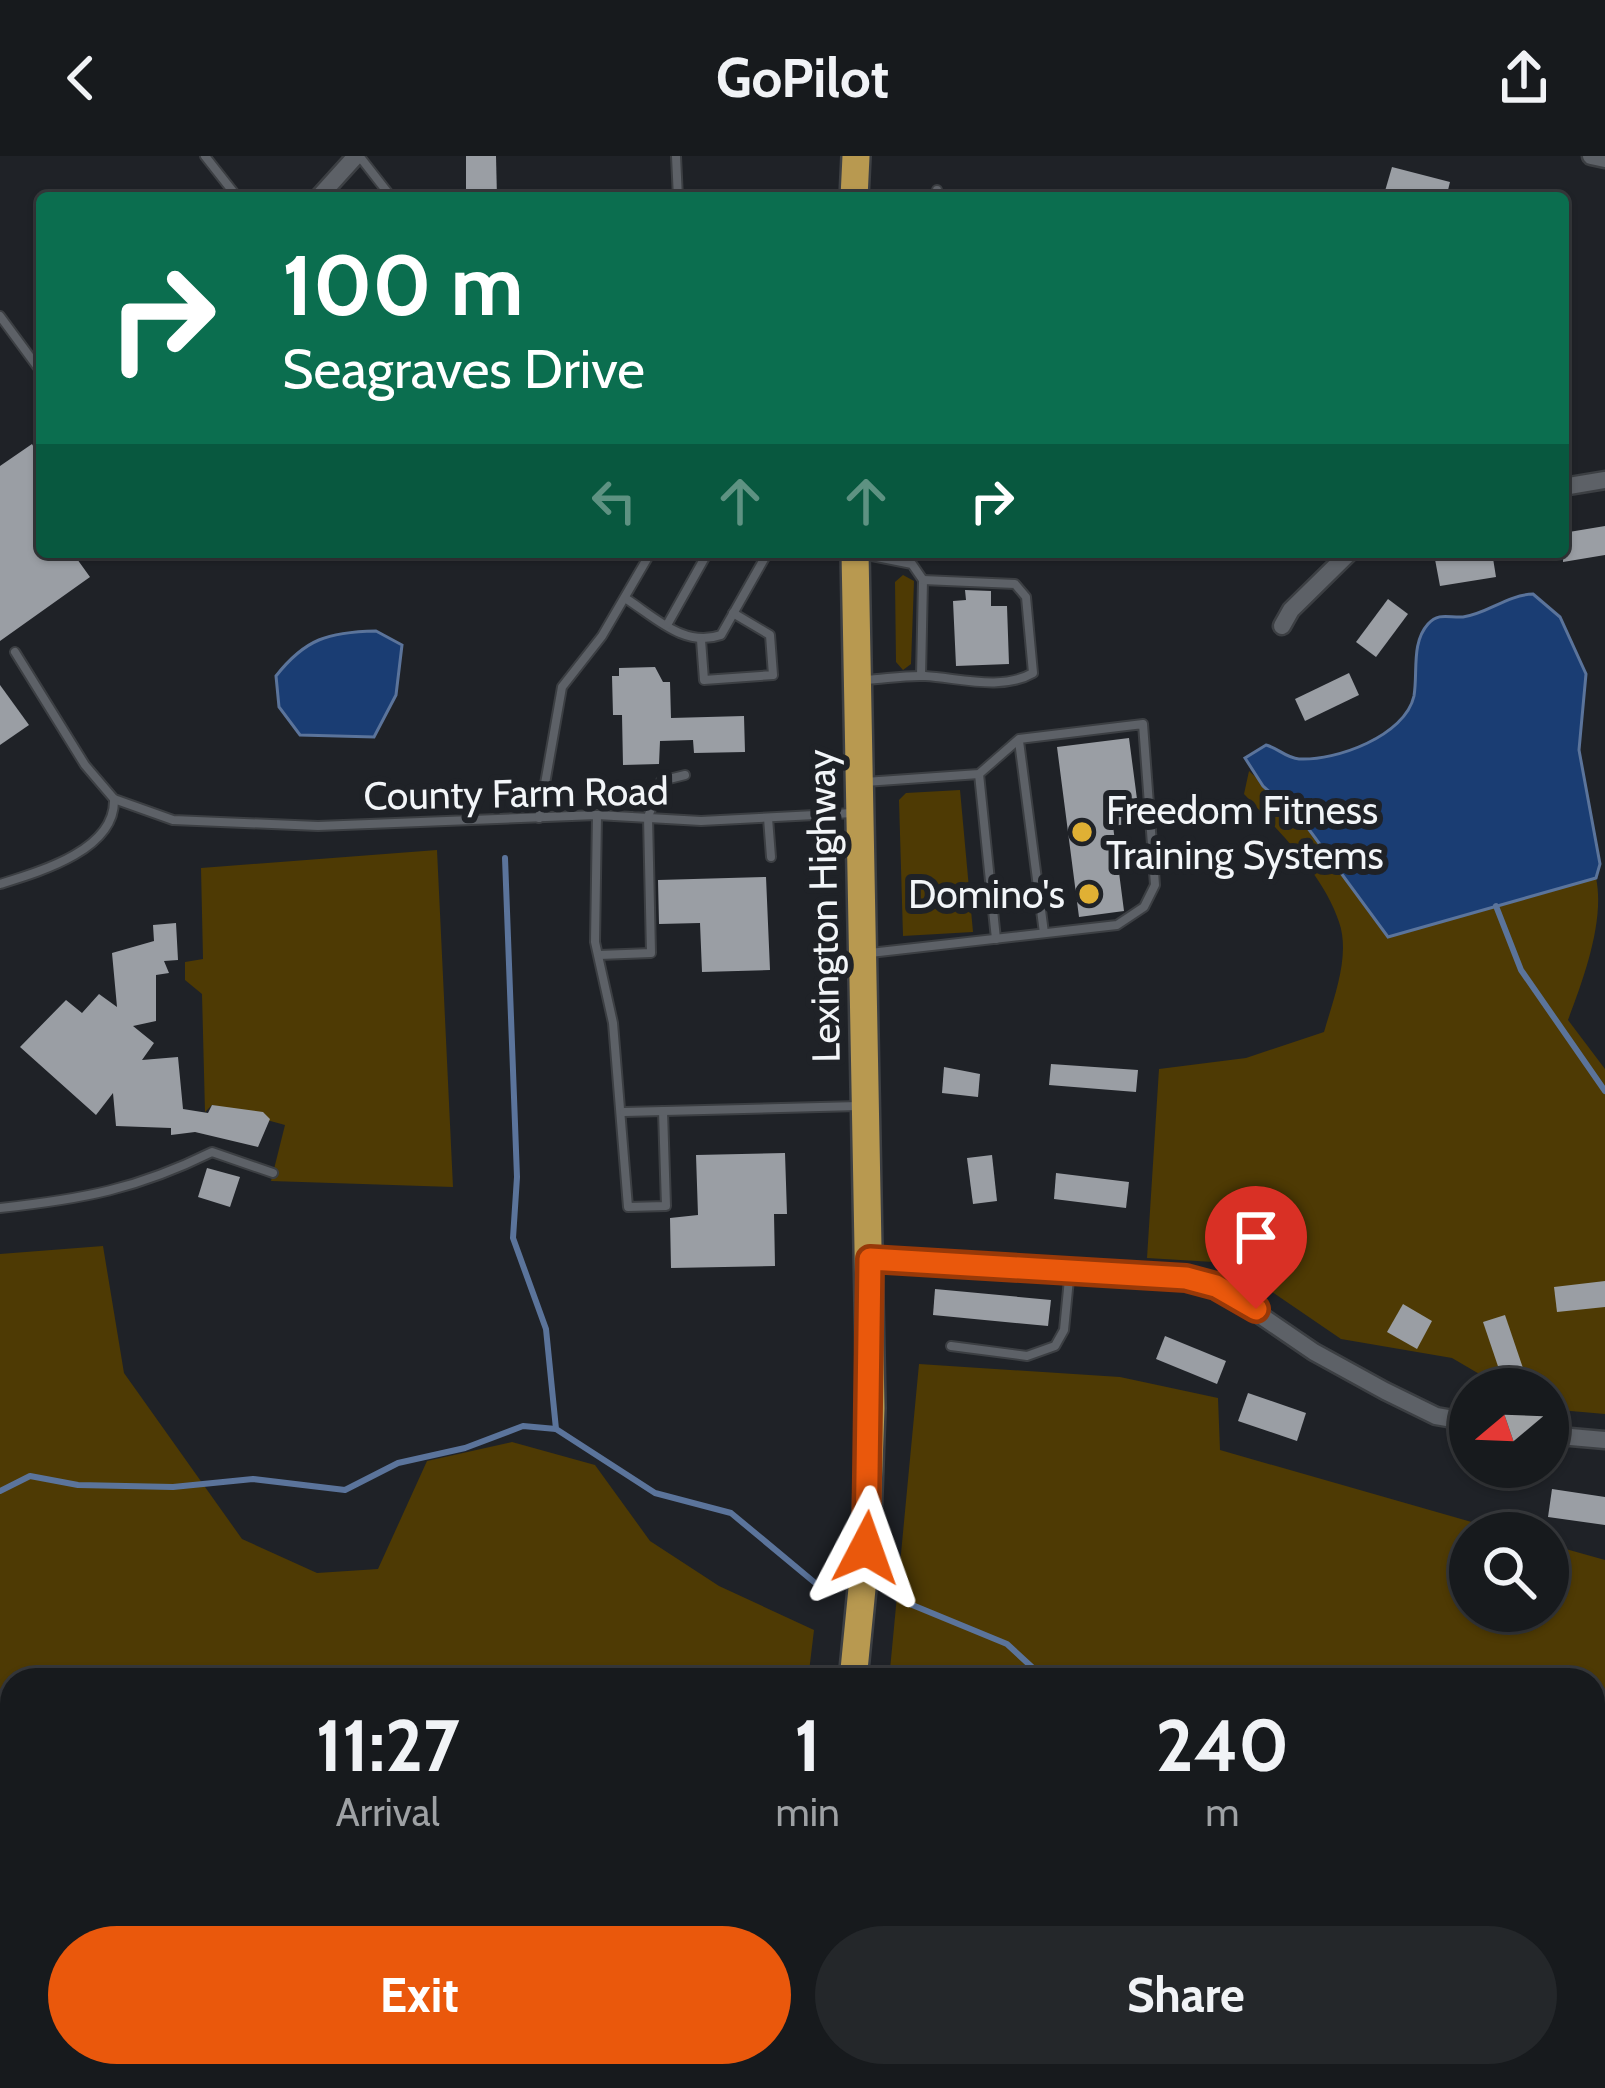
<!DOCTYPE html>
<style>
:root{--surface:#171a1d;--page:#24272a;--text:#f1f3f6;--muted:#9ea1a4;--line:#36383b;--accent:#ea580c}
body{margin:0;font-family:Cabin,sans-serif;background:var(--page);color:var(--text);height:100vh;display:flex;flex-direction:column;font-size:45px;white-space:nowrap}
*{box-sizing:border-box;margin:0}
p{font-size:39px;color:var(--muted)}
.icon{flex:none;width:66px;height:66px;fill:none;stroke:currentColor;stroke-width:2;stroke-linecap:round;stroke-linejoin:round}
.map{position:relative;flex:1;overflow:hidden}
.side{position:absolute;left:0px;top:1512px;width:1605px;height:420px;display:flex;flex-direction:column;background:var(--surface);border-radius:36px 36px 0 0;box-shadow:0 3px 9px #0004,0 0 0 3px var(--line)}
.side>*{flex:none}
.top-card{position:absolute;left:36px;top:36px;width:1533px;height:366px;border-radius:12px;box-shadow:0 3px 9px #0004,0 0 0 3px var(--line);background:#0b6e4f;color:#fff;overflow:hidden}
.needle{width:78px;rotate:251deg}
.tools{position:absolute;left:1449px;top:1212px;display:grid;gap:24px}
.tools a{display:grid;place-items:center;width:120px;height:120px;border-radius:50%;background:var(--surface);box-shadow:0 3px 9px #0004,0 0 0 3px var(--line);font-size:60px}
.pin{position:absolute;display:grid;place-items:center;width:102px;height:102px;color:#fff;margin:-123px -51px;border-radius:50% 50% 50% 0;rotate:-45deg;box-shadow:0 0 12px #0007}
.pin .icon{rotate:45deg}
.me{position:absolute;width:132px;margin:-66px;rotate:4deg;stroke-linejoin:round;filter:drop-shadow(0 0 9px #0008)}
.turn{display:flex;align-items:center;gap:42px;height:252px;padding:0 48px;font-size:54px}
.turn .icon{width:156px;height:156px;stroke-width:2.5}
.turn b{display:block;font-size:84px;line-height:102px}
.lanes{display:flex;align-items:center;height:114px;padding:0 48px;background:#0003;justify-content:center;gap:60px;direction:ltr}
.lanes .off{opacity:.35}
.eta{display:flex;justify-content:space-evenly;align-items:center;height:204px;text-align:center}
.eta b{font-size:72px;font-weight:700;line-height:84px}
.primary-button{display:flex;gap:24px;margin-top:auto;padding:24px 48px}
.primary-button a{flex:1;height:138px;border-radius:72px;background:var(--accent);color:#fff;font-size:48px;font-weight:700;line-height:138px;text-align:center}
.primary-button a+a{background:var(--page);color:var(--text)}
header{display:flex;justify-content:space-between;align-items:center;height:156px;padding:0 48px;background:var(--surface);font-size:54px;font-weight:700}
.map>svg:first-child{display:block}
</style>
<header><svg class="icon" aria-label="back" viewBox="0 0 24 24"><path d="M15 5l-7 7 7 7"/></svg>GoPilot<svg class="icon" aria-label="share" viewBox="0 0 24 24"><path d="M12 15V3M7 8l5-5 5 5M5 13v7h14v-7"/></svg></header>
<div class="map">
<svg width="1605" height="1932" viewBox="0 0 1605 1932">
<rect width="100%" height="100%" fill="#1f2227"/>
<path fill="#262c36" d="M 342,1920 L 780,1920 L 778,1932 L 342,1932 Z"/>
<g fill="#4e3a04">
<path d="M 903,419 L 914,425 L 911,508 L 903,514 L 896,506 L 895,426 Z"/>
<path d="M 1249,615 L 1305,667 L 1388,780 L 1596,722 C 1605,764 1584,822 1568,864 L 1605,913 L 1605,1258 L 1548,1253 L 1548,1233 L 1505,1233 L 1452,1202 L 1341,1183 L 1230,1107 L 1147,1102 L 1159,913 L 1246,902 L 1324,876 C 1333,844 1351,800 1339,766 C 1324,719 1276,672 1244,638 Z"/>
<path d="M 960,634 L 973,776 L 903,780 L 899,644 L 906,637 Z"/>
<path d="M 437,694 L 453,1031 L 271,1025 L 285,969 L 212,949 L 205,956 L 202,838 L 185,824 L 185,806 L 203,803 L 201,712 Z"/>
<path d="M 103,1090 L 124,1217 L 242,1383 L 317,1417 L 378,1413 L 427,1305 L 512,1286 L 595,1309 L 650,1385 L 719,1430 L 814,1474 L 808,1524 L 12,1524 L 12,1920 L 358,1920 L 357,1932 L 0,1932 L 0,1098 Z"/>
<path d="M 919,1208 L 1120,1221 L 1218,1242 L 1220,1294 L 1510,1377 L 1470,1377 L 1470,1455 L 1548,1455 L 1548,1388 L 1605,1404 L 1605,1932 L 1548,1932 L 1554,1920 L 1593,1920 L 1593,1524 L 889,1524 Z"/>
</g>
<g fill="#1a3d73" stroke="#5b749b" stroke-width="3">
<path d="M 1533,438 L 1560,461 L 1586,518 L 1579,594 L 1600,708 L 1596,722 L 1388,781 L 1305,668 L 1263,630 L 1245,602 L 1266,589 C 1278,592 1286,602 1299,603 C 1336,605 1405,580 1414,540 C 1418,516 1411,487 1428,468 C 1439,456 1449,462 1463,461 C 1487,458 1507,439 1533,438 Z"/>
<path d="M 376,475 L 402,489 L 396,539 L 374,581 L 300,579 L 279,551 L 276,520 C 305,483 328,476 376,475 Z"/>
</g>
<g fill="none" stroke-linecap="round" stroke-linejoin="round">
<g stroke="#5b749b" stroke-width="6">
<path d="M 505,702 L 517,1021 L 513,1082 L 546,1173 L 556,1273 L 655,1337 L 731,1357 L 814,1426"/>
<path d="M 1496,750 L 1521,814 L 1605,935"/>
<path d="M 0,1335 L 30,1320 L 78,1329 L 173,1331 L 253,1323 L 345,1334 L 398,1307 L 465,1292 L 523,1270 L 556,1273"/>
<path d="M 905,1446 L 1007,1488 L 1046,1524"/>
<path d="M 1593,1712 L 1605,1712"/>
</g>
</g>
<g fill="#9a9ea4">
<path d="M 466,0 L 496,0 L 497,42 L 466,42 Z"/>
<path d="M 1392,11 L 1450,26 L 1446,42 L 1383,42 Z"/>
<path d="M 32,288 L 42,306 L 42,396 L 72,396 L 90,421 L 0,485 L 0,310 Z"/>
<path d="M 1605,370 L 1605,399 L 1563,406 L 1563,377 Z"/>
<path d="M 1461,396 L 1462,401 L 1492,396 L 1496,421 L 1440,430 L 1434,398 Z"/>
<path d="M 965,434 L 991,435 L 991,450 L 1007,450 L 1009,508 L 956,510 L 953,445 L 966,444 Z"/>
<path d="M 1388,443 L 1408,458 L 1376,501 L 1356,486 Z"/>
<path d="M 655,511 L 663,526 L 670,526 L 671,562 L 744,560 L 745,596 L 694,597 L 693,584 L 660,585 L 659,608 L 623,609 L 622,559 L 613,559 L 612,520 L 619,520 L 619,512 Z"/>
<path d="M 1349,517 L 1359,539 L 1305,565 L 1295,543 Z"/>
<path d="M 0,529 L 29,569 L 0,589 Z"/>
<path d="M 1129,582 L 1140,666 L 1113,670 L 1124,755 L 1079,761 L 1057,591 Z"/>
<path d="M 766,721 L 770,814 L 702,816 L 700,767 L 659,768 L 658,724 Z"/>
<path d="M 176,767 L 178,804 L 164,805 L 169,817 L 156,819 L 156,865 L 133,870 L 154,887 L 142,904 L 178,901 L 183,953 L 208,957 L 212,949 L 263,956 L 270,963 L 258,991 L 195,976 L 171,979 L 171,972 L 116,970 L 113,937 L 96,959 L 20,891 L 66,844 L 82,857 L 99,838 L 117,851 L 112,797 L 154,785 L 153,769 Z"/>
<path d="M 1051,908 L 1138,914 L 1136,936 L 1049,929 Z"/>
<path d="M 944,911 L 980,918 L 978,941 L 942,937 Z"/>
<path d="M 785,997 L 787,1058 L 774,1058 L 775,1110 L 671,1112 L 670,1062 L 698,1059 L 696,999 Z"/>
<path d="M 992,999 L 997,1045 L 973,1048 L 967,1002 Z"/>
<path d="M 207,1012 L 240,1021 L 230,1051 L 198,1041 Z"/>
<path d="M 1056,1017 L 1129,1026 L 1126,1052 L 1054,1043 Z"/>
<path d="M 1605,1125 L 1605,1151 L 1557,1156 L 1554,1131 Z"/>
<path d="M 935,1133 L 1051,1144 L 1048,1170 L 933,1159 Z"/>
<path d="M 1403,1148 L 1432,1165 L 1417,1193 L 1387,1176 Z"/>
<path d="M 1505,1159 L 1525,1218 L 1503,1225 L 1483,1166 Z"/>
<path d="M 1165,1180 L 1226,1205 L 1217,1228 L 1156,1203 Z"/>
<path d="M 1248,1237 L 1306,1257 L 1297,1285 L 1238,1265 Z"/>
<path d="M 1552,1333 L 1605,1341 L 1605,1369 L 1548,1361 Z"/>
</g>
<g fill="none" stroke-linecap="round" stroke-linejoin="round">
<defs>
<g id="service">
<path d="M 205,0 L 238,42"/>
<path d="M 676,0 L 678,42"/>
<path d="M 360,1 L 392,42"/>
<path d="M 937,42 L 937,34"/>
<path d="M 0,160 L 42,217"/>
<path d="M 862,398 L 912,408 L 923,424 L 921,520"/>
<path d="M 625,442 C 655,461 684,492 721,479 L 768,396"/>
<path d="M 667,469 L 708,396"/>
<path d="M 701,484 L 704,524 L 773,519 L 770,479 L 733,457"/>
<path d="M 15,496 L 85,609 L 114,643 L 173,664 L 318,670 L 597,659 L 701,665 L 853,657"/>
<path d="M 865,524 C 885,523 905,519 925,520 C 959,522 1002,535 1033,517 L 1026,441 L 1015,428 L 923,424"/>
<path d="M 1019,585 L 1044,777"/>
<path d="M 979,618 L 996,783"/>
<path d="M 865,626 L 979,618 L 1019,583 L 1143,568 L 1155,729 L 1144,751 L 1117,769 L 870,797"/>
<path d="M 597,659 L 595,786 L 613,867 L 628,1051 L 666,1050 L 663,955"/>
<path d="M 539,662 L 562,531 L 602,480 L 651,396"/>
<path d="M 768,662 L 771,701"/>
<path d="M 0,728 C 39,716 116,694 114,643"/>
<path d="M 599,799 L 651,797 L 648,661 L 661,625 L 685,619"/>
<path d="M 624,956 L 859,950"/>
<path d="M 0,1052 C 83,1043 137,1033 212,996 L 273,1017"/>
<path d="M 951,1190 L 1027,1200 L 1055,1190 L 1064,1174 L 1070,1113"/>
<path d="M 443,1932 L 444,1920"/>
</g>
<g id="minor">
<path d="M 1591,0 L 1605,3"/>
<path d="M 318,42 L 356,0"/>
<path d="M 1563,331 L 1605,324"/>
<path d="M 1282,470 L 1291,454 L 1350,396"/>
<path d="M 870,1103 L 1070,1112 L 1216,1129 L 1314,1196 L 1385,1235 L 1436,1260 L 1470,1266"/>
<path d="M 1548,1279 L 1605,1284"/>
<path d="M 1279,1920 L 1288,1932"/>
</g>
<g id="trunk">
<path d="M 854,42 L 856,0"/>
<path d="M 853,1524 L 866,1392 L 871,1252 L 855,396"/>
<path d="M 806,1932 L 807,1920"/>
</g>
</defs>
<use href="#service" stroke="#3c3f43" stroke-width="12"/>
<use href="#minor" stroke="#3c3f43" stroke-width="21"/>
<use href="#trunk" stroke="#3c3f43" stroke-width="32"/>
<use href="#service" stroke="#5d6167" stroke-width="8"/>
<use href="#minor" stroke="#5d6167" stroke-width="16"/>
<use href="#trunk" stroke="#b89950" stroke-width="27"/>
</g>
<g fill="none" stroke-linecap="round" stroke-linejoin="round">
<defs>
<path id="route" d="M 866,1392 L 870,1103 L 1186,1122 L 1216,1130 L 1256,1153"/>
</defs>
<use href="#route" stroke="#983908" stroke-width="30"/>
<use href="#route" stroke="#ea580c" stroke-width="21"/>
</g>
<g fill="#e0b034" stroke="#1f2227" stroke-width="4.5">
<circle cx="1082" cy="676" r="12"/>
<circle cx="1089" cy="738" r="12"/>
</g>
<g text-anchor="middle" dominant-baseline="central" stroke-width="12" stroke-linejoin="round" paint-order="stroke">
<g font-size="39" fill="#f2f5f8" stroke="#1f2227">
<text transform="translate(516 637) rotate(-1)">County Farm Road</text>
<text transform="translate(823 750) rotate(-91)">Lexington Highway</text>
</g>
<g font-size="39" fill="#f2f5f8" stroke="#1f2227" text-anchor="start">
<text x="1106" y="654">Freedom Fitness<tspan x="1106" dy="45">Training Systems</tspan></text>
<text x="1065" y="738" text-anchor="end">Domino's</text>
</g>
</g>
</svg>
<div class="tools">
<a><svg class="needle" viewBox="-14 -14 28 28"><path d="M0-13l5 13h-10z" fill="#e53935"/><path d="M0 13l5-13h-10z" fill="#9ea1a4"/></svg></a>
<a><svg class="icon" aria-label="search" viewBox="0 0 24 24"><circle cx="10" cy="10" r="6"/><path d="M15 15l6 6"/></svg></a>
</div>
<div class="pin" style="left:1256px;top:1153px;background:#d93025"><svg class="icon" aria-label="arrive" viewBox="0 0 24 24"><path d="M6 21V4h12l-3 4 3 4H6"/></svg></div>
<svg class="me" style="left:866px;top:1392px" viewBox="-20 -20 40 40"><path d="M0-17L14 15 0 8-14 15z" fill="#ea580c" stroke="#fff" stroke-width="4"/></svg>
<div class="top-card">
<div class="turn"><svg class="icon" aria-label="right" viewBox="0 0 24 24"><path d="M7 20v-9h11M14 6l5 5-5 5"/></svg><div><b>100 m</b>Seagraves Drive</div></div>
<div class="lanes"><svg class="icon off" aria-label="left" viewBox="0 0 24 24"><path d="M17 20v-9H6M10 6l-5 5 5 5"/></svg><svg class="icon off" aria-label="ahead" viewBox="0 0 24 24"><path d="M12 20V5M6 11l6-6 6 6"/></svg><svg class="icon off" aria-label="ahead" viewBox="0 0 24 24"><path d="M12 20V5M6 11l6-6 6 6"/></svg><svg class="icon" aria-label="right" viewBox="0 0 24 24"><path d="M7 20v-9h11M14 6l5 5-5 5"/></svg></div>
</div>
<section class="side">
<div class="eta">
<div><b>11:27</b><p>Arrival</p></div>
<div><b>1</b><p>min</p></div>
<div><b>240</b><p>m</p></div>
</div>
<div class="primary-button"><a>Exit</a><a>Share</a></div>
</section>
</div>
